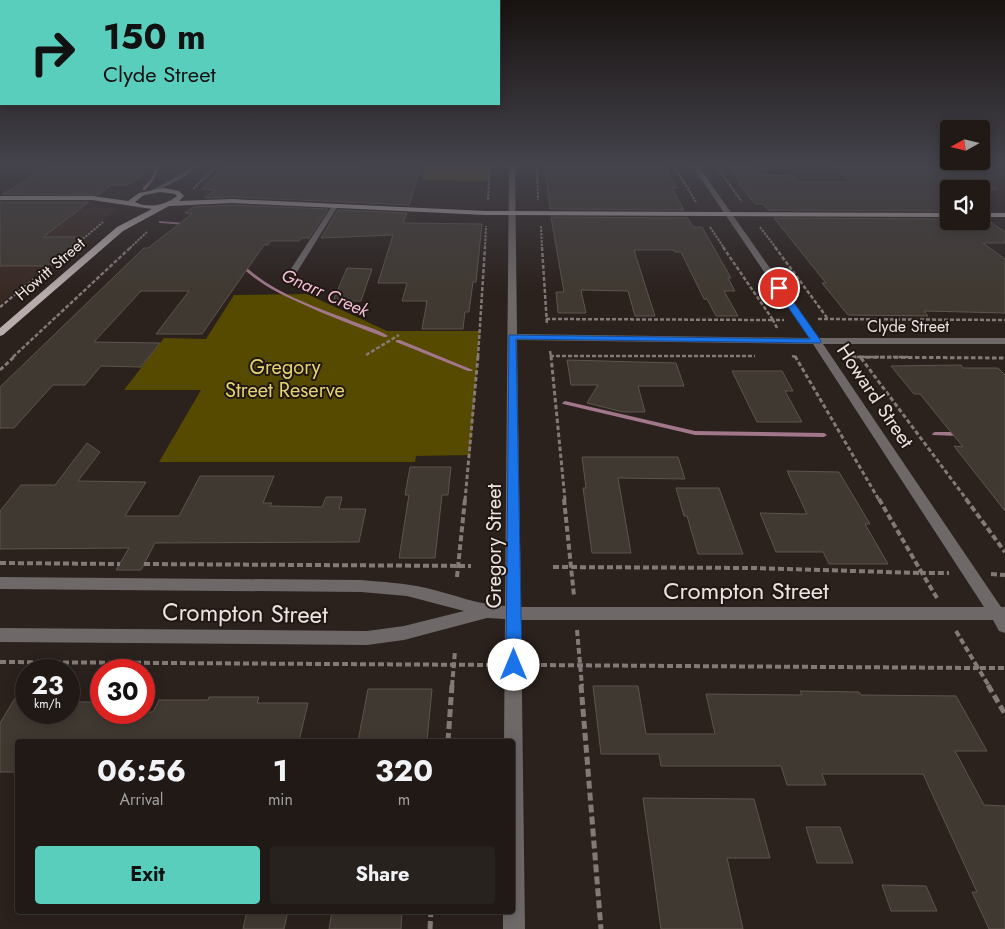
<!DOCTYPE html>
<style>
:root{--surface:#201916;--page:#28221f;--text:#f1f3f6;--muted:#a2a0a1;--line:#3d3835;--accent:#5acebd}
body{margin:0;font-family:Jost,sans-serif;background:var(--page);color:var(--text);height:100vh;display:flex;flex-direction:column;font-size:19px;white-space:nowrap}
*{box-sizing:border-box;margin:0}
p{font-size:16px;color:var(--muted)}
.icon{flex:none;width:28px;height:28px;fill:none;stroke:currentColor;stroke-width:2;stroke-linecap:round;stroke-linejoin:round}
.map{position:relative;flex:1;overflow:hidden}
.side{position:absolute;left:15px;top:739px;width:500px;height:175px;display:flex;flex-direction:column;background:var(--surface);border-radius:5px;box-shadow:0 2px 12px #0003,0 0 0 1px var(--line)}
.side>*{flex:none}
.top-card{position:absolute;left:0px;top:0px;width:500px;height:105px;box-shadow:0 2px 12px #0003,0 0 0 1px var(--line);background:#5acebd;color:#111;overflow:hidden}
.needle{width:32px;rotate:262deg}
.controls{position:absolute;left:940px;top:120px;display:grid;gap:10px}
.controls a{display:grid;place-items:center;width:50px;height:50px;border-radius:5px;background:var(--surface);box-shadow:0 2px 12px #0003,0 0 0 1px var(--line);font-size:25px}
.speed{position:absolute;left:15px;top:659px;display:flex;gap:10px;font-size:25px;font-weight:700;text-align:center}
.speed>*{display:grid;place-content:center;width:65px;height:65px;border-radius:50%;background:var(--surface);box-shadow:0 2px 12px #0003,0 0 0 1px var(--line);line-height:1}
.speed small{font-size:12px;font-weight:400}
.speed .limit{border:8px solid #d22;background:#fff;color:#111}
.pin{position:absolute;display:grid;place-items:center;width:42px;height:42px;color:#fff;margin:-21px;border:2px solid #fff;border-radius:50%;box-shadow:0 1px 5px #0007}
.me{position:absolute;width:55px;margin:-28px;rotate:0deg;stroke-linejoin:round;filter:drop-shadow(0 0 4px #0008)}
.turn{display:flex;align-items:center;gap:18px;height:105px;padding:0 20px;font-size:22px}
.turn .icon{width:65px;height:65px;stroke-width:2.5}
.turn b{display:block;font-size:35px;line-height:42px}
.eta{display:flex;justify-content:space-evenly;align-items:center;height:85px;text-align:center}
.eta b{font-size:30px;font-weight:700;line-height:35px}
.action{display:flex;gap:10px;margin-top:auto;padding:10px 20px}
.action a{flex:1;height:58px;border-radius:5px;background:var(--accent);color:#111;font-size:20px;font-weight:700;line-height:58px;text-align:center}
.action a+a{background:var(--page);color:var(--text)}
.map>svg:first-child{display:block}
</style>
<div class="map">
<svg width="1005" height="929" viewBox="0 0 1005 929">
<rect width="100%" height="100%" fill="#2b211d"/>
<path fill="#392923" d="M 0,207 L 118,208 L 0,304 Z"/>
<g fill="#554a00">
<path d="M 425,164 L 490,164 L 489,181 L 422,180 Z"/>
<path d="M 307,294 L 387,331 L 480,331 L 470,455 L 416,456 L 415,462 L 159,462 L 201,390 L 124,390 L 164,338 L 206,339 L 234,295 Z"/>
</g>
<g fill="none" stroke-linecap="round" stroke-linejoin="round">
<g fill="#a2768b" fill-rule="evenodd">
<path d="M 158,164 L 160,164 L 154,179 L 145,190 L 143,190 L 143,188 L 151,179 Z"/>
<path d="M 159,221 L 186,223 L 188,224 L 186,225 L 160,223 L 159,223 Z"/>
<path d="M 240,263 L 242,263 C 270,292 315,307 352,321 C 364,326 378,329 388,336 L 386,337 L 384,337 C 355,326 326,315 298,302 C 276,292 256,282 240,265 Z"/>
<path d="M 396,340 L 400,340 L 473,370 L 472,371 L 468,371 L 396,342 Z"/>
<path d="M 565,401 L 695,431 L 824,433 L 827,435 L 824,437 L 695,435 L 563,404 L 562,403 Z"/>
<path d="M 935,432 L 959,432 L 962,434 L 959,436 L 933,435 L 932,434 L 933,433 Z"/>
</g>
</g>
<g fill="#403931" stroke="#5c554c">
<path d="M 53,164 L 156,164 L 128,185 L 111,185 L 99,195 L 3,194 Z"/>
<path d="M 227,164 L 364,164 L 362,169 L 420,169 L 409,205 L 232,197 L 204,198 L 215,190 L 202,189 Z"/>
<path d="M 547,164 L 663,164 L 678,188 L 672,188 L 684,210 L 550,209 L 546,175 Z"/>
<path d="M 729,164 L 753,164 L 763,175 L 792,176 L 799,182 L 851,182 L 831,164 L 964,164 L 991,180 L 983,180 L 997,189 L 949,189 L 949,211 L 768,210 L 763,204 L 755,204 L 738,183 L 741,183 L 730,169 L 734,169 Z"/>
<path d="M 0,202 L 89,202 L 43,237 L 83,237 L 47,266 L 0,266 Z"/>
<path d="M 232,205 L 328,209 L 309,238 L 301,238 L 299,241 L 271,241 L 268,245 L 264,245 L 202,334 L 156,334 L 189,291 L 141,291 L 94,342 L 160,343 L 141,367 L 101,366 L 85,385 L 53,385 L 14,428 L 0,428 L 0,387 L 144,248 L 148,248 L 192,214 L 185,213 L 193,207 Z"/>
<path d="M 338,210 L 407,213 L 403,223 L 482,224 L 476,282 L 473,282 L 469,312 L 465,312 L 463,329 L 422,329 L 427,301 L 402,301 L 407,283 L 378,283 L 393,235 L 321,238 Z"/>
<path d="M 551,217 L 688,218 L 693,227 L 702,227 L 731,278 L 728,278 L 735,291 L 724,291 L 738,316 L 716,316 L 707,299 L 704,299 L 681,252 L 675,252 L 674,250 L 634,250 L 655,316 L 635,316 L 628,291 L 581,290 L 586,313 L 558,313 L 556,292 L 564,292 Z"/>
<path d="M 774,218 L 949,219 L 949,221 L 981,221 L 981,219 L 986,219 L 1005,232 L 1005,243 L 983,243 L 1005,259 L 1005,313 L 924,311 L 928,316 L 848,315 L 822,283 L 826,283 Z"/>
<path d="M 347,268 L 372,269 L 361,301 L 333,301 Z"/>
<path d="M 567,360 L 676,363 L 684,386 L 638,386 L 645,412 L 623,412 L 587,403 L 598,385 L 571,385 Z"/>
<path d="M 961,365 L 963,368 L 998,368 L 1005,375 L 1005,511 L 954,446 L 963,447 L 920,394 L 914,394 L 891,366 Z"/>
<path d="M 732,371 L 782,371 L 793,391 L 785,391 L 802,422 L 757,422 Z"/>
<path d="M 87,443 L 100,452 L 78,481 L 146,482 L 125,516 L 179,516 L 200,476 L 274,476 L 263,503 L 272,503 L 270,506 L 322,507 L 326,497 L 342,497 L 339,509 L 366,509 L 359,542 L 155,543 L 141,570 L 116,570 L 129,548 L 0,549 L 0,511 L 21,485 L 55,485 Z"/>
<path d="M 582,457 L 678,457 L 685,479 L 618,478 L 631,553 L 592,553 L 583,488 L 586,488 Z"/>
<path d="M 410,467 L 451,467 L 448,495 L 442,495 L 435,558 L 399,558 L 409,495 L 405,495 Z"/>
<path d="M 787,471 L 839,472 L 870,524 L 865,524 L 888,564 L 829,564 L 823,552 L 776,552 L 760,513 L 807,514 Z"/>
<path d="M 676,488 L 719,488 L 743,554 L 698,554 L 687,516 L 684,516 Z"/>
<path d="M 26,680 L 26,712 L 73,712 L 78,702 L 101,702 L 101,712 L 153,712 L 159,700 L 208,700 L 209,697 L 259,697 L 257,703 L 308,703 L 299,741 L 18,741 L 18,772 L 0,772 L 0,723 Z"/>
<path d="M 593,686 L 638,686 L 646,734 L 715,734 L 706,694 L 802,695 L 800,691 L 859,692 L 861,695 L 956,696 L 987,751 L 955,751 L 984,805 L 1005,806 L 1005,929 L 989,929 L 972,892 L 977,892 L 923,774 L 822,774 L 826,785 L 787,785 L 781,766 L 661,766 L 659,754 L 601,754 Z"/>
<path d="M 368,689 L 432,689 L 427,741 L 358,741 Z"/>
<path d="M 643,798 L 754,799 L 770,858 L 727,858 L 743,929 L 661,929 Z"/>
<path d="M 806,827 L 840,827 L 853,863 L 817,863 Z"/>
<path d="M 882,885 L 926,886 L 937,911 L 891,911 Z"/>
<path d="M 247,911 L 288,911 L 284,929 L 243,929 Z"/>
<path d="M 332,911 L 402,911 L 401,929 L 329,929 Z"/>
</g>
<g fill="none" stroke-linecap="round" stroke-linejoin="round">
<g stroke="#837a77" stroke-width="2" stroke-dasharray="2.5 1" stroke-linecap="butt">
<path d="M 537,164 L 538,200"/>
<path d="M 673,164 L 696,202"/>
<path d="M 715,164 L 742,202"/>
<path d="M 193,189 L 219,164"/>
<path d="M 488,200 L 490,164"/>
<path d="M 956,225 L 975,225"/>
<path d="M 541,226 L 542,248"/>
<path d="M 710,227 L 724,248"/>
<path d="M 760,227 L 776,248"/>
<path d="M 72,248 L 103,222"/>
<path d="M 130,248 L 147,232"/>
<path d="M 485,248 L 486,226"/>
</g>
<g stroke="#837a77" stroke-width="2.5" stroke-dasharray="4 2" stroke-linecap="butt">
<path d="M 542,247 L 547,325"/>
<path d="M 723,247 L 773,320"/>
<path d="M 775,247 L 828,319"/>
<path d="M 0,307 L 73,247"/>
<path d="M 546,319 L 772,320"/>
<path d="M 818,319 L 1005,320"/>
<path d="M 777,328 L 773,320 L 784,320"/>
<path d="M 550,351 L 551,357"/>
<path d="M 366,355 L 399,335"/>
<path d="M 550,356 L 755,356"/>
<path d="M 792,356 L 796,357"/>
<path d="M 13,357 L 131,247"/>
<path d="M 478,357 L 485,247"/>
<path d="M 845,357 L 908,357"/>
</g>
<g stroke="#837a77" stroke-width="3" stroke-dasharray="4.5 2.5" stroke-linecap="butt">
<path d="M 551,356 L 565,500"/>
<path d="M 795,356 L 879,500"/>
<path d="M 845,357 L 1005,358"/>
<path d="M 861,358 L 967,500"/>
<path d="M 0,370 L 15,356"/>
<path d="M 465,500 L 478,356"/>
</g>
<g stroke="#837a77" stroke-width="4" stroke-dasharray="6 3" stroke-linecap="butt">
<path d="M 564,499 L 574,596"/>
<path d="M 879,499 L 922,573"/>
<path d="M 966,499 L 1005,552"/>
<path d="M 0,563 L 120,564"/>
<path d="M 144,564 L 471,566"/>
<path d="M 553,567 L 753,568 L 921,573"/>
<path d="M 991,574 L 1005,575"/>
<path d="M 457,577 L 465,499"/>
<path d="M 937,598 L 922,573 L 949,573"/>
<path d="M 577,630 L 582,686"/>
<path d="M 956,631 L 978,668 L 1005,668"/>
<path d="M 0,662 L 496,665"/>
<path d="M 532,665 L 978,668 L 989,686"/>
<path d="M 452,686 L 455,651"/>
</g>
<g stroke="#837a77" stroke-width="5" stroke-dasharray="8 4" stroke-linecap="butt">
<path d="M 581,685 L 601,929"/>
<path d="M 988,685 L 1005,714"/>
<path d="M 448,741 L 452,685"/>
<path d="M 430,929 L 431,911"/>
</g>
<g fill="#6e6868" fill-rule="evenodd">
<path d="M 194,164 L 200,164 L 184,177 L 153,193 L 148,192 L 180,175 Z"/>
<path d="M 509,164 L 515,164 L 517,334 L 809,338 L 691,164 L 697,164 L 819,338 L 1005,338 L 1005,344 L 823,344 L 1001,607 L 1005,607 L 1005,633 L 999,631 L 993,620 L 521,620 L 525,929 L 503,929 L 503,911 L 512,911 L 512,741 L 504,741 L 505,619 L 487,618 L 404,640 L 367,645 L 0,642 L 0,628 L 367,631 L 404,626 L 464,611 L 407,596 L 361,592 L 0,589 L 0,577 L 361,580 C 383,582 405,583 426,588 C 453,594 478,605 505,606 ZM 517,340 L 813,344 L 984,607 L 521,607 Z"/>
<path d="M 335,204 L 338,206 L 297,272 L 290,274 L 289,272 L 332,206 Z"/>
</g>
<g fill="#b8acac" fill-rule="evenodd">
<path d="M 164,188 L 179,191 L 184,196 L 179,201 L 232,199 L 486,211 L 949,213 L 949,217 L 486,215 L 232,203 L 169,206 L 123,231 L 3,335 L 0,336 L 0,328 L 117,227 L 152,209 L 92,200 L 0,200 L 0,196 L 92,196 L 128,201 L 139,193 ZM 160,192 L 175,194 L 177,196 C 166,205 148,209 135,202 L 144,195 Z"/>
<rect x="981" y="213" width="24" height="4"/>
</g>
</g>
<linearGradient id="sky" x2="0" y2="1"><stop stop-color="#181210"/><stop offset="0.56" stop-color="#44434c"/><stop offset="1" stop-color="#44434c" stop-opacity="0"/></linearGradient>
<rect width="1005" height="294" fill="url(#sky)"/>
<path fill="#1a73e8" stroke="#114b97" d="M 777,286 L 782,286 L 821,341 L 820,343 L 516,339 L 522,665 L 520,670 L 514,672 L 509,670 L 506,665 L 509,335 L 810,339 L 775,288 Z"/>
<g text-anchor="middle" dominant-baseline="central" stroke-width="4" stroke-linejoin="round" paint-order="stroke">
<g font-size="16" fill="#eae3e0" stroke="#211814">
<text transform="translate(50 269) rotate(-41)">Howitt Street</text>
<text x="908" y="326">Clyde Street</text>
</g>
<g font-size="18" font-style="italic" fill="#f6bed9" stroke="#211814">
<text transform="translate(325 293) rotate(24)">Gnarr Creek</text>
</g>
<g font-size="20" fill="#e5d372" stroke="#211814">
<text x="285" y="367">Gregory<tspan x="285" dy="23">Street Reserve</tspan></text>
</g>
<g font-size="20" fill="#eae3e0" stroke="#211814">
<text transform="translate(875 396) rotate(56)">Howard Street</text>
<text transform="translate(494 546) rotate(-90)">Gregory Street</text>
</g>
<g font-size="24" fill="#eae3e0" stroke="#211814">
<text x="746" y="590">Crompton Street</text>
<text transform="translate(245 613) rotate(1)">Crompton Street</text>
</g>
</g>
</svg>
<div class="controls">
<a><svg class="needle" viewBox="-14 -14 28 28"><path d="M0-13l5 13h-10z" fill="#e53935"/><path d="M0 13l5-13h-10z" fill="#a2a0a1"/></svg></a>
<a><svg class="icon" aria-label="sound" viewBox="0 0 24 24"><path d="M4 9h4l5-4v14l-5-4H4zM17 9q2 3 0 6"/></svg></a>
</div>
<div class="speed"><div>23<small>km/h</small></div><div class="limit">30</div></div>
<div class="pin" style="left:779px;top:288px;background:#d93025"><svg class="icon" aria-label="arrive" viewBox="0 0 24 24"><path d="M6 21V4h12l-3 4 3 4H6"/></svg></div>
<svg class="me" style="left:514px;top:665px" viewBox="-20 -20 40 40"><circle r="19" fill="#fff"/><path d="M0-13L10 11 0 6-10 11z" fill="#1a73e8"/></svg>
<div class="top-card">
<div class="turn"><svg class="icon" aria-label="right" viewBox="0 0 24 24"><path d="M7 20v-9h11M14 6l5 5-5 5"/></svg><div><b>150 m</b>Clyde Street</div></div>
</div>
<section class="side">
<div class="eta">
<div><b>06:56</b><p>Arrival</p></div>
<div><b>1</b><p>min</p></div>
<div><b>320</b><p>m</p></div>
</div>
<div class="action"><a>Exit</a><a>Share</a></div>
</section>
</div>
